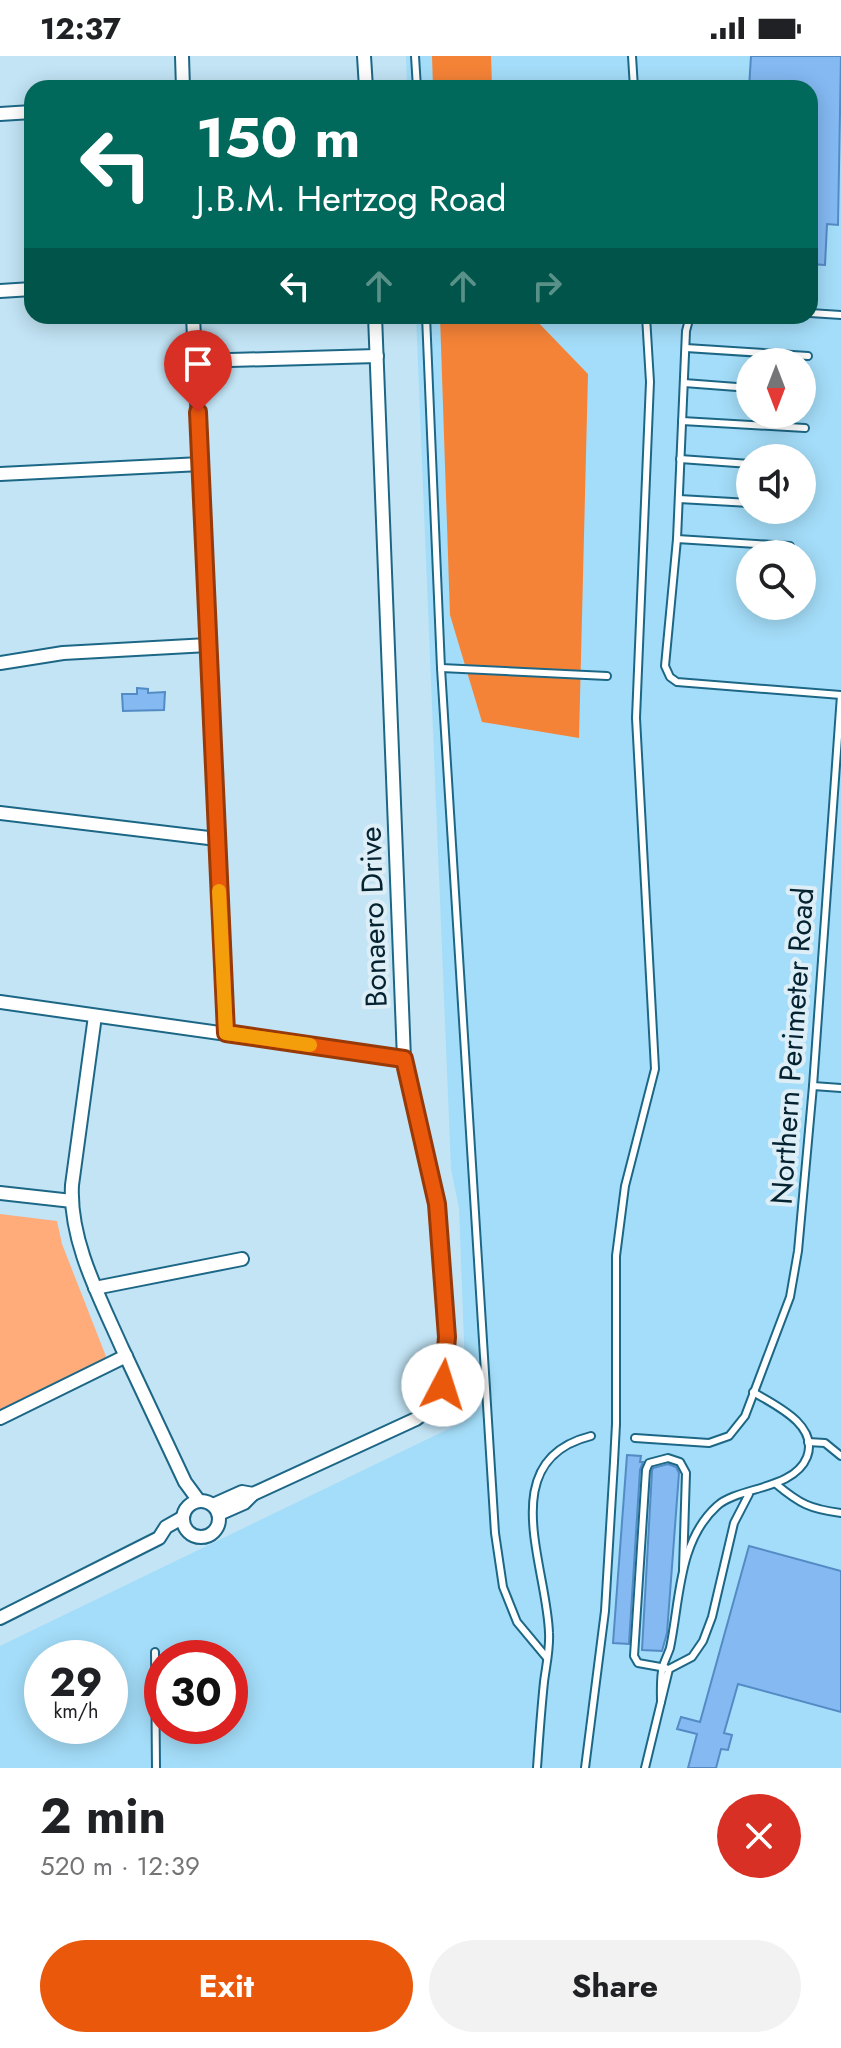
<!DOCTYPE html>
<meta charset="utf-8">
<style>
:root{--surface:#fff;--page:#f2f2f2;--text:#202124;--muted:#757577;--accent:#ea580c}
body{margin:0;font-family:Jost,sans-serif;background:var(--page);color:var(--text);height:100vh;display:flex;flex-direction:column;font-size:30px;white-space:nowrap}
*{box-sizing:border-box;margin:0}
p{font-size:26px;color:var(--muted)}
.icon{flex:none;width:44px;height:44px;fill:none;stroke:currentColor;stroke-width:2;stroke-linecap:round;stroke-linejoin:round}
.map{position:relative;height:1712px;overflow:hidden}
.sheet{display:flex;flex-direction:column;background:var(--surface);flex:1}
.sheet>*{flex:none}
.top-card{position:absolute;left:24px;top:24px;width:794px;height:244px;border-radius:24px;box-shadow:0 4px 20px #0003;background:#00695c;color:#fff;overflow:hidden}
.needle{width:52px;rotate:180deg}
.tools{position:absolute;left:736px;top:292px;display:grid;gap:16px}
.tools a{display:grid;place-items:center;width:80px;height:80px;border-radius:50%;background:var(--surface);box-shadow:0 4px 20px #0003;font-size:40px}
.speed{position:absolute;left:24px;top:1584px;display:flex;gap:16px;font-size:40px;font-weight:700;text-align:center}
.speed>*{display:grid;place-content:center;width:104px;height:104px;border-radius:50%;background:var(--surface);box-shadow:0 4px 20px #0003;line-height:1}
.speed small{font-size:20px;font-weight:400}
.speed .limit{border:12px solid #d22;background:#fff;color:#111}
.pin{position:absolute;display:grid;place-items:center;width:68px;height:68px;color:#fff;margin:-82px -34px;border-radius:50% 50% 50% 0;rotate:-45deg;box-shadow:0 0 8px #0007}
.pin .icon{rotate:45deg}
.me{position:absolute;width:88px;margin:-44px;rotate:5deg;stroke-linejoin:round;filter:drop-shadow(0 0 6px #0008)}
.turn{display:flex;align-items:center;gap:28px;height:168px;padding:0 40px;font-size:36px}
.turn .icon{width:104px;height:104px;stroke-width:2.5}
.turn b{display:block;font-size:56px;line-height:68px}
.lanes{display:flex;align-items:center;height:76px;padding:0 40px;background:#0003;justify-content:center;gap:40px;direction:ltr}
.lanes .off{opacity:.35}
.round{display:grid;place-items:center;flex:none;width:84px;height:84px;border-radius:42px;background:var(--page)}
.headline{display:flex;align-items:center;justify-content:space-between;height:136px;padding:0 40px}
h1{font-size:48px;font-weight:700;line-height:60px}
.primary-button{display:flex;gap:16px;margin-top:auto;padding:16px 40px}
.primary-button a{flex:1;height:92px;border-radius:48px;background:var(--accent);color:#fff;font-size:32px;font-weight:700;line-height:92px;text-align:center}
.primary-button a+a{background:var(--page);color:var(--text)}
.status{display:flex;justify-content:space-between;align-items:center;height:56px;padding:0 40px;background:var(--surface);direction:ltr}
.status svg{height:22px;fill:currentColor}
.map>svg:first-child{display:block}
</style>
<div class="status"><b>12:37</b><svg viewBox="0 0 49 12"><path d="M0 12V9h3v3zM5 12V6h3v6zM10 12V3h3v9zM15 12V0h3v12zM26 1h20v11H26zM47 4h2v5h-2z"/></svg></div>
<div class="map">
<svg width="841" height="1712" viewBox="0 0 841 1712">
<rect width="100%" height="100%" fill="#c2e4f5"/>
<path fill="#a4ddf9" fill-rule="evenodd" d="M 406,0 L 841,0 L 841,1712 L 0,1712 L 0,1590 L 467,1364 L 459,1152 L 451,1113 L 416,260 L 810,260 L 810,32 L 407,32 ZM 750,306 L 802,306 L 802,358 L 750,358 ZM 750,402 L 802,402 L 802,454 L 750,454 ZM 750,498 L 802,498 L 802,550 L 750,550 ZM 42,1602 L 110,1602 L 110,1670 L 42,1670 ZM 162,1602 L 230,1602 L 230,1670 L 162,1670 Z"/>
<path fill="#ffab7a" d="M 0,1158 L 57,1165 L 62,1188 L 107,1303 L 0,1354 Z"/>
<g fill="#f58337">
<path d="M 432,0 L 491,0 L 492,32 L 433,32 Z"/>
<path d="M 440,260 L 532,260 L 588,318 L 579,682 L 482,666 L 450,559 Z"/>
</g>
<g fill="#84b9f2" stroke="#538bc5" stroke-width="2">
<path d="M 751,0 L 841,0 L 838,169 L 827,168 L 825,209 L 810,208 L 810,32 L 749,32 Z"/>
<path d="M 137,632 L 148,633 L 148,637 L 165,636 L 164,654 L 123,655 L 122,638 L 137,638 Z"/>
<path d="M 627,1399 L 641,1400 L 640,1406 L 643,1406 L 640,1414 L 629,1588 L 613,1587 Z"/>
<path d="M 668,1408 L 676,1411 L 679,1417 L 667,1577 L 662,1595 L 642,1594 L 652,1415 L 653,1412 Z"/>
<path d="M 749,1490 L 841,1515 L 841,1656 L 738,1628 L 724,1677 L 732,1679 L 728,1694 L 721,1693 L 716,1712 L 688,1712 L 697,1678 L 677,1673 L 681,1661 L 700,1666 Z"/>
</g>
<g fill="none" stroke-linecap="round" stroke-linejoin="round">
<defs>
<g id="lane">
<path d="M 415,0 L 417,32"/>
<path d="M 632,0 L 634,32"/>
<path d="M 810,257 L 841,259"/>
<path d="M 426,260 L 441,612 L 495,1477 L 503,1531 L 517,1566 L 547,1602"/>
<path d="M 690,260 L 686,275 L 677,483 L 665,610 L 670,621 L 677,626 L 841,639"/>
<path d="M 686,292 L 808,300"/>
<path d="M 684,327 L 750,332"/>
<path d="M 802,336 L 807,336"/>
<path d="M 682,365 L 805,372"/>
<path d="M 680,403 L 750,408"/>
<path d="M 679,443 L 750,447"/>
<path d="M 677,483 L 790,490"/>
<path d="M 441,612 L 607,620"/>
<path d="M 813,1030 L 841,1032"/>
<path d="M 616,1368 L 616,1200 L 625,1130 L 655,1013 L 636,662 L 650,326 L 646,260"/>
<path d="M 635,1382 L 709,1387 L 729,1380 L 745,1360 L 790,1241 L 798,1195 L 813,1030 L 841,639"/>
<path d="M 808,1386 L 825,1387 L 841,1400"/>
<path d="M 776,1428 C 800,1448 810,1453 841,1457"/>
<path d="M 749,1438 L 734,1467 L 712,1561 L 703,1585 L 692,1601 L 669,1613 L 661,1646 C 661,1634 660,1621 663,1610 C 665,1604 668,1598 670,1592 C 680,1545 678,1485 717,1450 C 737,1431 794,1434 807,1401 C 819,1369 775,1349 753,1336"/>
<path d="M 155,1596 L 156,1712"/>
<path d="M 666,1612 L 638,1607 L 634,1600 L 646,1414 L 649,1407 L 668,1402 L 680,1406 L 686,1417 L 683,1513"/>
<path d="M 537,1712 C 539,1683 541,1655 544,1626 C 546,1610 550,1593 549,1577 C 547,1510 494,1404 591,1380"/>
<path d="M 585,1712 L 605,1555 L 614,1406"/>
<path d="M 645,1712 L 661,1646"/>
</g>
<g id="street">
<path d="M 182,0 L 183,32"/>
<path d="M 364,0 L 366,32"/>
<path d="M 0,58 L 32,56"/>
<path d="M 0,235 L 32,233"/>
<path d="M 193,260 L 226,977"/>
<path d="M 195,305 L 377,300"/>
<path d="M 0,418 L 201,408"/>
<path d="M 0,607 L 63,597 L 208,589"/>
<path d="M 0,757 L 217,783"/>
<path d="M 0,946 L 404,1003"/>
<path d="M 95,960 L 72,1129 C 69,1185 100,1242 122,1292 C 143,1337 164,1381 185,1426 L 199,1445"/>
<path d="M 0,1137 L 72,1145"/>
<path d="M 95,1232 L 242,1203"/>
<path d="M 0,1362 L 126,1300"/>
<circle cx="201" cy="1463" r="18"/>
<path d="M 213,1449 L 242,1436 L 253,1438"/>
<path d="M 219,1458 L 244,1447 L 253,1438 L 416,1363 L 428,1354 L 443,1329 L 447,1281 L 437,1148 L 404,1003 L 375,260"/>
<path d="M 0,1562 L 159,1482 L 166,1471 L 182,1462"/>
</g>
</defs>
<use href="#lane" stroke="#1d6786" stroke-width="10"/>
<use href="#street" stroke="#1d6786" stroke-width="16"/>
<use href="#lane" stroke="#fff" stroke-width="6"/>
<use href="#street" stroke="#fff" stroke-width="12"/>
<defs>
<path id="lane-bridge" d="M 614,1406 L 616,1368"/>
</defs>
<use href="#lane-bridge" stroke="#1d6786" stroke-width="10" stroke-linecap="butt"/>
<use href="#lane-bridge" stroke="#fff" stroke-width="6"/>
</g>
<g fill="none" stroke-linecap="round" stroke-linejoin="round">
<defs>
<path id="route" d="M 198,356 L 226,977 L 404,1003 L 437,1148 L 447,1281 L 443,1329"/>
</defs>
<use href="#route" stroke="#983908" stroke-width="20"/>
<use href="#route" stroke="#ea580c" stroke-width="14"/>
<path stroke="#f59e0b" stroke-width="14" d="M 219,835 L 226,977 L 310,989"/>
</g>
<g text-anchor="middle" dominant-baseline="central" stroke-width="8" stroke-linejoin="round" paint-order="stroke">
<g font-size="30" fill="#04222f" stroke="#ddeef7">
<text transform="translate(373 861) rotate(-92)">Bonaero Drive</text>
<text transform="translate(792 990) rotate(-86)">Northern Perimeter Road</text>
</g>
</g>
</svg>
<div class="tools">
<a><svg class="needle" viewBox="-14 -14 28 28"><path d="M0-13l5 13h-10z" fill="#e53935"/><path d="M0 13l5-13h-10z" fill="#757577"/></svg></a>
<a><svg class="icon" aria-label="sound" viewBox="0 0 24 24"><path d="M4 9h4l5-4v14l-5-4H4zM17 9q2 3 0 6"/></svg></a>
<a><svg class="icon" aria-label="search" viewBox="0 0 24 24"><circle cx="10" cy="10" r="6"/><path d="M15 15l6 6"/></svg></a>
</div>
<div class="speed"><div>29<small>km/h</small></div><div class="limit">30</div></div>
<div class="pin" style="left:198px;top:356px;background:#d93025"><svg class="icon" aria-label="arrive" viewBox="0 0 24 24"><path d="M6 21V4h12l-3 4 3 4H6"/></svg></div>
<svg class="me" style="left:443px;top:1329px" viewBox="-20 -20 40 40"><circle r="19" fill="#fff"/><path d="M0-13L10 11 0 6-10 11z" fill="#ea580c"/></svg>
<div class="top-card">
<div class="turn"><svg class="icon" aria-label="left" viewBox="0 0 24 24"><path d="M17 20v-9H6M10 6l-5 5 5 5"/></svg><div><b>150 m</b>J.B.M. Hertzog Road</div></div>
<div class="lanes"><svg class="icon" aria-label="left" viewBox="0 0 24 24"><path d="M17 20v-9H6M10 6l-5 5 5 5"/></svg><svg class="icon off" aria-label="ahead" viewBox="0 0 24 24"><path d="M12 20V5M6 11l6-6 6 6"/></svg><svg class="icon off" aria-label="ahead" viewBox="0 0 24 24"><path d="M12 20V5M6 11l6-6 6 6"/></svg><svg class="icon off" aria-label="right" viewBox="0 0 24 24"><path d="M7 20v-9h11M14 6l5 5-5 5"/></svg></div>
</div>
</div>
<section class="sheet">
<div class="headline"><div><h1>2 min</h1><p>520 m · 12:39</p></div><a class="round" style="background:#d93025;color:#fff"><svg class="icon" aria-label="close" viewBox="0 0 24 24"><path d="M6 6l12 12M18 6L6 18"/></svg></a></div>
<div class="primary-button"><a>Exit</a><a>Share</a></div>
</section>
